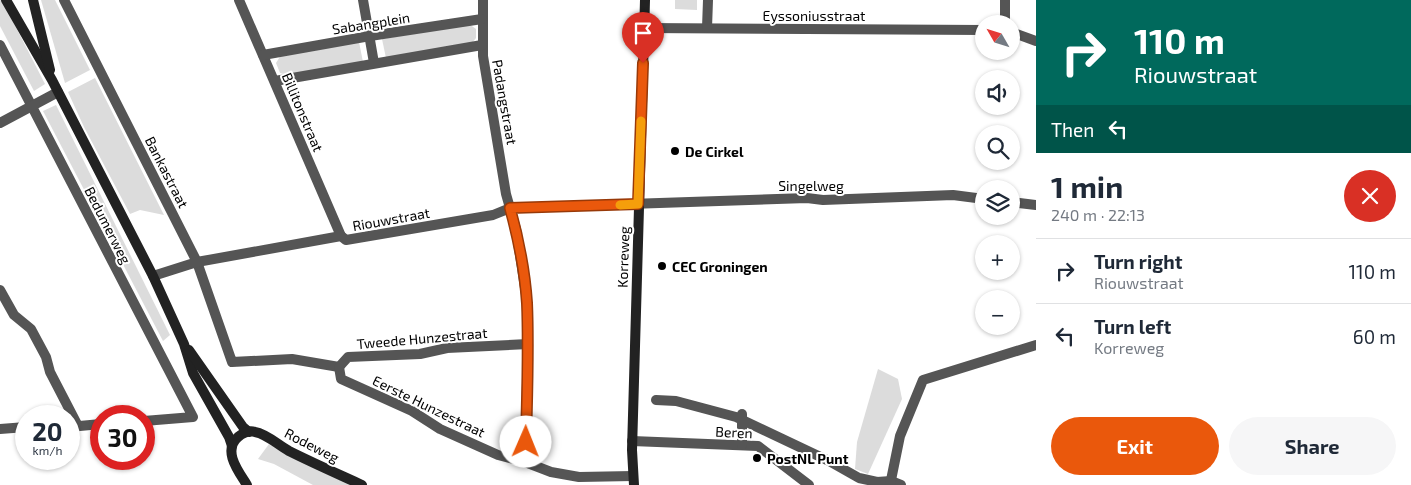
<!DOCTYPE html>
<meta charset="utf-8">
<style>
:root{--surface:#fff;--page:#f6f6f7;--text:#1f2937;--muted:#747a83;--line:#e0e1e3;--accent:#ea580c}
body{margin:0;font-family:"Exo 2",sans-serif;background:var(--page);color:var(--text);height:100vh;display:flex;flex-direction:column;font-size:19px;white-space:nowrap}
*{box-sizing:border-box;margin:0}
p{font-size:16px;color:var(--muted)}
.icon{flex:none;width:28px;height:28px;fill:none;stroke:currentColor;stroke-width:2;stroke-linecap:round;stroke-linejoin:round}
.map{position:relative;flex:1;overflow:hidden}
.drawer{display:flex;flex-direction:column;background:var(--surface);width:375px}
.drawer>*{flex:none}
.top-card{background:#00695c;color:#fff;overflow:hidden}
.needle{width:32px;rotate:309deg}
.controls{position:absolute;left:975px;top:15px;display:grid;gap:10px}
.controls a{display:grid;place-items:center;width:45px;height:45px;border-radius:50%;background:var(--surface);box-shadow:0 1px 4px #0004;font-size:25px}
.speed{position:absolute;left:15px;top:405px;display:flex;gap:10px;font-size:25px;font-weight:700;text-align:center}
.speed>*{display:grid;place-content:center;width:65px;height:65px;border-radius:50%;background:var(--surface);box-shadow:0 1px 4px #0004;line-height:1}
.speed small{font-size:12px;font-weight:400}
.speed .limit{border:8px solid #d22;background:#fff;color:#111}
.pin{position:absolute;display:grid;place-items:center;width:42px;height:42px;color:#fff;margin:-51px -21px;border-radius:50% 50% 50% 0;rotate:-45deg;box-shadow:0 0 5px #0007}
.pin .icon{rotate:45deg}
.me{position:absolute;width:55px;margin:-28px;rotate:1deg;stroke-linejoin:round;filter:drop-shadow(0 0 4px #0008)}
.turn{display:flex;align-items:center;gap:18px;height:105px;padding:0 15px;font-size:22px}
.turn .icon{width:65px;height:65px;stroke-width:2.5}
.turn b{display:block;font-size:35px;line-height:42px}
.then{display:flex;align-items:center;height:48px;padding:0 15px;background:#0003;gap:10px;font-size:19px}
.round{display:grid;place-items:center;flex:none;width:52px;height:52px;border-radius:26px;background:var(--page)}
.head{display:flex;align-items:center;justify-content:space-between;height:85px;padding:0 15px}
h1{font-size:30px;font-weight:700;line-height:38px}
.primary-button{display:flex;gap:10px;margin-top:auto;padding:10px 15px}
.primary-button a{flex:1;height:58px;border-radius:30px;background:var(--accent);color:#fff;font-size:20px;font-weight:700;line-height:58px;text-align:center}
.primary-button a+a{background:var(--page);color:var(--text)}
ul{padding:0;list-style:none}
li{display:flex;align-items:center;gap:15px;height:65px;padding:0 15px;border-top:1px solid var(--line)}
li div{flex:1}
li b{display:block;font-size:19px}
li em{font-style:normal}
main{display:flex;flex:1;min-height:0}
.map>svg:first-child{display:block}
</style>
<main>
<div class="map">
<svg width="1036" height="485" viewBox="0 0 1036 485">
<rect width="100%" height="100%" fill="#fff"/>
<g fill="#dcdcdc">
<path d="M 0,0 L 2,0 L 45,84 L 34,91 L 0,26 Z"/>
<path d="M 41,0 L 55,0 L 90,70 L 65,83 Z"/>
<path d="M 675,0 L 697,0 L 697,10 L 675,9 Z"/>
<path d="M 469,24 L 476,29 L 476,38 L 472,43 L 386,58 L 382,39 Z"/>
<path d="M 359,42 L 363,62 L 287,75 L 280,73 L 276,63 L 281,55 Z"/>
<path d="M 95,78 L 164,215 L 140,210 L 130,214 L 84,127 L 68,92 Z"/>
<path d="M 56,105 L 170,335 L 163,341 L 43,111 Z"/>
<path d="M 878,369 L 898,379 L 902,399 L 868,474 L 855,469 L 857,442 Z"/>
<path d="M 269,444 L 292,457 L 353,485 L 313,485 L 274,464 L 258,459 Z"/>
</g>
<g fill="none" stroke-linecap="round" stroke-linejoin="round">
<g stroke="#555" stroke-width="10">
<path d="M 64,0 L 197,262 L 232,362 L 292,359 L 339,367"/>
<path d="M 239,0 L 341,236"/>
<path d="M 363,0 L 374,63"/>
<path d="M 483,0 L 483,56 L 506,194 L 516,229 L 527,301 L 528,344 L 525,462"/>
<path d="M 1005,0 L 1005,24"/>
<path d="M 644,28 L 984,30"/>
<path d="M 707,28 L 708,0"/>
<path d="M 1011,32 L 1036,41"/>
<path d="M 0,45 L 193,417 L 144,421"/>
<path d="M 263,55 L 370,36 L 482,19"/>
<path d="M 275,81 L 482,45"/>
<path d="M 0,123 L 58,92"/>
<path d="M 1011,202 L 1036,205"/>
<path d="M 153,276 L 197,262 L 341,236 L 346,240 L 493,215 L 510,208 L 807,198 L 823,200 L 953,195 L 984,199"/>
<path d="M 0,290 L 14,315 L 31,329 L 46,357 L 50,372 L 78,426"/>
<path d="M 339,367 L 341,379 L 412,411 L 440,429 L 498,455 L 525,462 L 551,472 L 579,477 L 633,476"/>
<path d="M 339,367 L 348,357 L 420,354 L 447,348 L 528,344"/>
<path d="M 656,400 L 676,401 L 736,417 L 829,461 L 859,478 L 877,482 L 891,481 L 901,485"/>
<path d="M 69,427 L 101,424"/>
<path d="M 0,429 L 26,427"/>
<path d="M 632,441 L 758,446 L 809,485"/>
<path d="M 742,445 L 742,414"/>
<path d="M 890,485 L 900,436 L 923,380 L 1036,345"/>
</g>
<g stroke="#222" stroke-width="10">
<path d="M 6,0 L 52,80 L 153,276 L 184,344 L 193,373 L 229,437 L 232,446"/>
<path d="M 33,0 L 50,70"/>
<path d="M 189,350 L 243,427 L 249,432"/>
<path d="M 247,485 C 239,472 222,451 238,437 C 243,433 249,430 255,432 C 267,434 278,445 289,451 C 313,463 338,474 362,485"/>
<path d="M 634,485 L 632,450 L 645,0"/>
</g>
</g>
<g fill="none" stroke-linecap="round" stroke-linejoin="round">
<defs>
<path id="route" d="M 526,442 C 527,396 529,349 527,303 C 525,273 518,237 510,208 L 638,204 L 643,63"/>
</defs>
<use href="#route" stroke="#983908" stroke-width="12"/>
<use href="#route" stroke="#ea580c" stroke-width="9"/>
<path stroke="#f59e0b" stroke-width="9" d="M 620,205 L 638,204 L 641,121"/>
</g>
<g fill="#000" stroke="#fff" stroke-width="2">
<circle cx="675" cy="151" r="5"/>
<circle cx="662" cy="266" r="5"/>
<circle cx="757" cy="458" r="5"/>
</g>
<g text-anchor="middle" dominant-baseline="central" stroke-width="4" stroke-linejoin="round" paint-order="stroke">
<g font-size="14" fill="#000" stroke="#fff">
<text x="814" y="15">Eyssoniusstraat</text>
<text transform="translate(371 23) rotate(-9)">Sabangplein</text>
<text transform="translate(505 102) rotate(80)">Padangstraat</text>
<text transform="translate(303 112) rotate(67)">Billitonstraat</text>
<text transform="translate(167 172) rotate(63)">Bankastraat</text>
<text x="811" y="185">Singelweg</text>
<text transform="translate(391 219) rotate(-10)">Riouwstraat</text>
<text transform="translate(108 225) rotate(63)">Bedumerweg</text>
<text transform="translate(623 257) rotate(-88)">Korreweg</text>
<text transform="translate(422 338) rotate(-5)">Tweede Hunzestraat</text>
<text transform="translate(429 406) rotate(26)">Eerste Hunzestraat</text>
<text transform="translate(734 432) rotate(3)">Beren</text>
<text transform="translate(312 445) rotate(27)">Rodeweg</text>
</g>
<g font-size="14" font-weight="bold" fill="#000" stroke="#fff" text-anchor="start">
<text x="685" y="151">De Cirkel</text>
<text x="672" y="266">CEC Groningen</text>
<text x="767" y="458">PostNL Punt</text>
</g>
</g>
</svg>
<div class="controls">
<a><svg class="needle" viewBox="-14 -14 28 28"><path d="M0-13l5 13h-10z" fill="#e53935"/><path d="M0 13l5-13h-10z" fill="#747a83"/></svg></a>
<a><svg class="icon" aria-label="sound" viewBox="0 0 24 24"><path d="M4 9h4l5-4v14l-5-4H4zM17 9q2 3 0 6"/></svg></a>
<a><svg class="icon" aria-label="search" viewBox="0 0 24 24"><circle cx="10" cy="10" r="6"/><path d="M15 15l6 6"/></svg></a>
<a><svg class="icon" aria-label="layers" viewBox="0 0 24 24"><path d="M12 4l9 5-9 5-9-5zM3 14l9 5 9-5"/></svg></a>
<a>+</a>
<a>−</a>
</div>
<div class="speed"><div>20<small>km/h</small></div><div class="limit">30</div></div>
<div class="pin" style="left:643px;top:63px;background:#d93025"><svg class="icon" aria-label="arrive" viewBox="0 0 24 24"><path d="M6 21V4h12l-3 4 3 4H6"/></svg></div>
<svg class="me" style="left:526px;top:442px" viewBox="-20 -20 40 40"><circle r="19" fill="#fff"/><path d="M0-13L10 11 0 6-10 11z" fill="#ea580c"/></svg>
</div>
<section class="drawer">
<div class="top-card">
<div class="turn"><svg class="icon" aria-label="right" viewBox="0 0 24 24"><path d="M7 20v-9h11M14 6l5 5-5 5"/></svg><div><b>110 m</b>Riouwstraat</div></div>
<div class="then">Then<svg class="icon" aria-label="left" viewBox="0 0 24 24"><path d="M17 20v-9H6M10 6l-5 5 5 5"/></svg></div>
</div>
<div class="head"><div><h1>1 min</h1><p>240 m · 22:13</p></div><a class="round" style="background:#d93025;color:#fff"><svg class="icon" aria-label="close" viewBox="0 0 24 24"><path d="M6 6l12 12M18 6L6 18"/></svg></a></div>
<ul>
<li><svg class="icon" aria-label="right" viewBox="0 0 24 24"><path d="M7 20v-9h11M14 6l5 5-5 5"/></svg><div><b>Turn right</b><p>Riouwstraat</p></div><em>110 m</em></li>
<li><svg class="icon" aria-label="left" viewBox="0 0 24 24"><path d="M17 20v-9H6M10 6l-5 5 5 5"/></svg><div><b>Turn left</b><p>Korreweg</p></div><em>60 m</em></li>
</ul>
<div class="primary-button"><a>Exit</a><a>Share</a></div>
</section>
</main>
